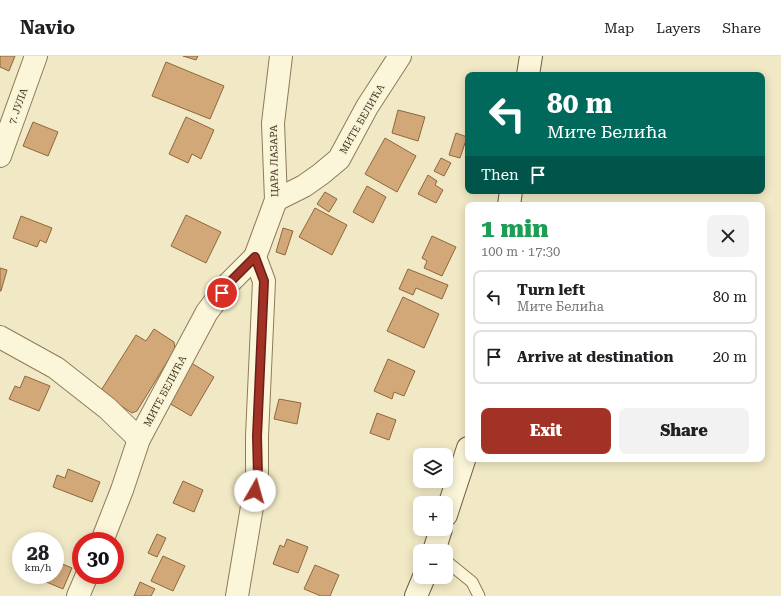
<!DOCTYPE html>
<meta charset="utf-8">
<style>
:root{--surface:#fff;--page:#f2f2f2;--text:#202124;--muted:#757577;--line:#e0e0e0;--accent:#a23225}
body{margin:0;font-family:"Roboto Serif",serif;background:var(--page);color:var(--text);height:100vh;display:flex;flex-direction:column;font-size:15px;white-space:nowrap}
*{box-sizing:border-box;margin:0}
p{font-size:13px;color:var(--muted)}
.icon{flex:none;width:22px;height:22px;fill:none;stroke:currentColor;stroke-width:2;stroke-linecap:round;stroke-linejoin:round}
.map{position:relative;flex:1;overflow:hidden}
.panel{position:absolute;left:465px;top:146px;width:300px;height:260px;display:flex;flex-direction:column;background:var(--surface);border-radius:8px;box-shadow:0 2px 10px #0003}
.panel>*{flex:none}
.banner{position:absolute;left:465px;top:16px;width:300px;height:122px;border-radius:8px;box-shadow:0 2px 10px #0003;background:#00695c;color:#fff;overflow:hidden}
.tools{position:absolute;left:413px;top:392px;display:grid;gap:8px}
.tools a{display:grid;place-items:center;width:40px;height:40px;border-radius:8px;background:var(--surface);box-shadow:0 2px 10px #0003;font-size:20px}
.speed{position:absolute;left:12px;top:476px;display:flex;gap:8px;font-size:20px;font-weight:700;text-align:center}
.speed>*{display:grid;place-content:center;width:52px;height:52px;border-radius:50%;background:var(--surface);box-shadow:0 2px 10px #0003;line-height:1}
.speed small{font-size:10px;font-weight:400}
.speed .limit{border:6px solid #d22;background:#fff;color:#111}
.pin{position:absolute;display:grid;place-items:center;width:34px;height:34px;color:#fff;margin:-17px;border:2px solid #fff;border-radius:50%;box-shadow:0 1px 4px #0007}
.me{position:absolute;width:44px;margin:-22px;rotate:7deg;stroke-linejoin:round;filter:drop-shadow(0 0 3px #0008)}
.turn{display:flex;align-items:center;gap:14px;height:84px;padding:0 16px;font-size:18px}
.turn .icon{width:52px;height:52px;stroke-width:2.5}
.turn b{display:block;font-size:28px;line-height:34px}
.then{display:flex;align-items:center;height:38px;padding:0 16px;background:#0003;gap:8px;font-size:15px}
.round{display:grid;place-items:center;flex:none;width:42px;height:42px;border-radius:8px;background:var(--page)}
.summary{display:flex;align-items:center;justify-content:space-between;height:68px;padding:0 16px}
h1{font-size:24px;font-weight:800;line-height:30px;color:#1e9e55}
.action{display:flex;gap:8px;margin-top:auto;padding:8px 16px}
.action a{flex:1;height:46px;border-radius:8px;background:var(--accent);color:#fff;font-size:16px;font-weight:800;line-height:46px;text-align:center}
.action a+a{background:var(--page);color:var(--text)}
ul{padding:0;list-style:none}
li{display:flex;align-items:center;gap:12px;height:54px;margin:0 8px 6px;padding:0 8px;border:2px solid var(--line);border-radius:8px}
li div{flex:1}
li b{display:block;font-size:15px}
li em{font-style:normal}
header{display:flex;align-items:center;gap:24px;box-sizing:border-box;height:56px;padding:0 20px;background:var(--surface);border-bottom:1px solid var(--line)}
header strong{font-size:19px}
nav{display:flex;gap:22px;margin-inline-start:auto;font-size:14px}
.map>svg:first-child{display:block}
</style>
<header>
<strong>Navio</strong>
<nav><a>Map</a><a>Layers</a><a>Share</a></nav>
</header>
<div class="map">
<svg width="781" height="540" viewBox="0 0 781 540">
<rect width="100%" height="100%" fill="#f1e9c5"/>
<g fill="#d2a878" stroke="#8f673d">
<path d="M 0,0 L 15,0 L 9,15 L 0,11 Z"/>
<path d="M 183,0 L 198,0 L 196,4 Z"/>
<path d="M 166,6 L 224,30 L 210,63 L 152,40 Z"/>
<path d="M 398,54 L 425,61 L 418,85 L 392,77 Z"/>
<path d="M 186,61 L 214,74 L 201,103 L 192,98 L 188,107 L 169,98 Z"/>
<path d="M 33,66 L 58,76 L 48,100 L 23,90 Z"/>
<path d="M 456,77 L 467,81 L 460,102 L 449,99 Z"/>
<path d="M 385,82 L 416,100 L 397,136 L 365,118 Z"/>
<path d="M 441,102 L 451,107 L 444,120 L 434,115 Z"/>
<path d="M 428,119 L 437,125 L 435,129 L 443,134 L 436,147 L 418,138 Z"/>
<path d="M 367,130 L 386,141 L 373,167 L 353,156 Z"/>
<path d="M 325,136 L 337,143 L 329,156 L 317,148 Z"/>
<path d="M 315,152 L 347,169 L 332,199 L 299,181 Z"/>
<path d="M 186,159 L 221,176 L 206,207 L 171,190 Z"/>
<path d="M 21,160 L 52,172 L 46,187 L 40,184 L 37,191 L 13,182 Z"/>
<path d="M 283,172 L 293,175 L 285,199 L 276,196 Z"/>
<path d="M 432,180 L 456,191 L 442,220 L 424,212 L 427,205 L 422,202 Z"/>
<path d="M 0,212 L 7,214 L 1,235 L 0,235 Z"/>
<path d="M 408,213 L 448,229 L 442,243 L 416,232 L 413,239 L 399,233 Z"/>
<path d="M 403,241 L 439,258 L 424,292 L 387,275 Z"/>
<path d="M 154,273 L 174,286 L 175,293 L 137,355 L 132,357 L 100,336 L 136,279 L 146,285 Z"/>
<path d="M 388,303 L 415,315 L 404,340 L 394,336 L 392,343 L 374,335 Z"/>
<path d="M 190,306 L 214,321 L 191,360 L 167,346 Z"/>
<path d="M 25,320 L 50,330 L 39,355 L 9,343 L 15,330 L 20,332 Z"/>
<path d="M 279,343 L 301,347 L 297,368 L 274,363 Z"/>
<path d="M 377,357 L 396,364 L 389,384 L 370,377 Z"/>
<path d="M 68,413 L 100,426 L 92,446 L 53,431 L 57,419 L 65,422 Z"/>
<path d="M 183,425 L 203,434 L 194,456 L 173,447 Z"/>
<path d="M 157,478 L 166,482 L 157,501 L 148,497 Z"/>
<path d="M 287,483 L 308,491 L 298,517 L 273,508 L 280,489 L 284,491 Z"/>
<path d="M 163,500 L 185,510 L 173,535 L 151,525 Z"/>
<path d="M 55,505 L 72,512 L 63,533 L 44,525 L 47,519 L 55,519 Z"/>
<path d="M 315,509 L 339,519 L 330,540 L 321,540 L 304,533 Z"/>
<path d="M 140,526 L 155,533 L 151,540 L 134,540 Z"/>
</g>
<g fill="none" stroke-linecap="round" stroke-linejoin="round">
<defs>
<path id="service" d="M 446,505 L 472,526 L 479,540"/>
<g id="minor">
<path d="M 0,100 L 36,0"/>
<path d="M 276,144 L 304,130 L 321,118 L 339,103 L 367,51 L 400,0"/>
<path d="M 0,281 L 56,312 L 107,352 L 139,383"/>
<path d="M 102,485 L 122,434 L 139,383 L 207,256 L 229,227 L 255,201"/>
<path d="M 78,540 L 87,519"/>
<path d="M 237,540 L 257,421 L 257,380 L 264,225 L 255,201 L 276,144 L 273,67 L 281,0"/>
</g>
<g id="secondary">
<path d="M 528,19 L 531,0"/>
<path d="M 509,149 L 511,135"/>
<path d="M 446,459 L 468,392"/>
<path d="M 434,495 L 441,473"/>
<path d="M 416,540 L 424,521"/>
</g>
</defs>
<use href="#service" stroke="#8e7b59" stroke-width="13"/>
<use href="#minor" stroke="#8e7b59" stroke-width="24"/>
<use href="#secondary" stroke="#705c3c" stroke-width="24"/>
<use href="#service" stroke="#fbf5d9" stroke-width="11"/>
<use href="#minor" stroke="#fbf5d9" stroke-width="22"/>
<use href="#secondary" stroke="#fbf5d9" stroke-width="22"/>
</g>
<g fill="none" stroke-linecap="round" stroke-linejoin="round">
<defs>
<path id="route" d="M 222,237 L 229,227 L 255,201 L 264,225 L 257,380 L 258,420 L 255,435"/>
</defs>
<use href="#route" stroke="#692018" stroke-width="10"/>
<use href="#route" stroke="#a23225" stroke-width="7"/>
</g>
<g text-anchor="middle" dominant-baseline="central" stroke-width="3" stroke-linejoin="round" paint-order="stroke">
<g font-size="10" fill="#3d311e" stroke="#f8f2d5">
<text transform="translate(18 50) rotate(-70)">7. ЈУЛА</text>
<text transform="translate(362 63) rotate(-60)">МИТЕ БЕЛИЋА</text>
<text transform="translate(274 105) rotate(-91)">ЦАРА ЛАЗАРА</text>
<text transform="translate(165 335) rotate(-62)">МИТЕ БЕЛИЋА</text>
</g>
</g>
</svg>
<div class="tools">
<a><svg class="icon" aria-label="layers" viewBox="0 0 24 24"><path d="M12 4l9 5-9 5-9-5zM3 14l9 5 9-5"/></svg></a>
<a>+</a>
<a>−</a>
</div>
<div class="speed"><div>28<small>km/h</small></div><div class="limit">30</div></div>
<div class="pin" style="left:222px;top:237px;background:#d93025"><svg class="icon" aria-label="arrive" viewBox="0 0 24 24"><path d="M6 21V4h12l-3 4 3 4H6"/></svg></div>
<svg class="me" style="left:255px;top:435px" viewBox="-20 -20 40 40"><circle r="19" fill="#fff"/><path d="M0-13L10 11 0 6-10 11z" fill="#a23225"/></svg>
<div class="banner">
<div class="turn"><svg class="icon" aria-label="left" viewBox="0 0 24 24"><path d="M17 20v-9H6M10 6l-5 5 5 5"/></svg><div><b>80 m</b>Мите Белића</div></div>
<div class="then">Then<svg class="icon" aria-label="arrive" viewBox="0 0 24 24"><path d="M6 21V4h12l-3 4 3 4H6"/></svg></div>
</div>
<section class="panel">
<div class="summary"><div><h1>1 min</h1><p>100 m · 17:30</p></div><a class="round"><svg class="icon" aria-label="close" viewBox="0 0 24 24"><path d="M6 6l12 12M18 6L6 18"/></svg></a></div>
<ul>
<li><svg class="icon" aria-label="left" viewBox="0 0 24 24"><path d="M17 20v-9H6M10 6l-5 5 5 5"/></svg><div><b>Turn left</b><p>Мите Белића</p></div><em>80 m</em></li>
<li><svg class="icon" aria-label="arrive" viewBox="0 0 24 24"><path d="M6 21V4h12l-3 4 3 4H6"/></svg><div><b>Arrive at destination</b></div><em>20 m</em></li>
</ul>
<div class="action"><a>Exit</a><a>Share</a></div>
</section>
</div>
